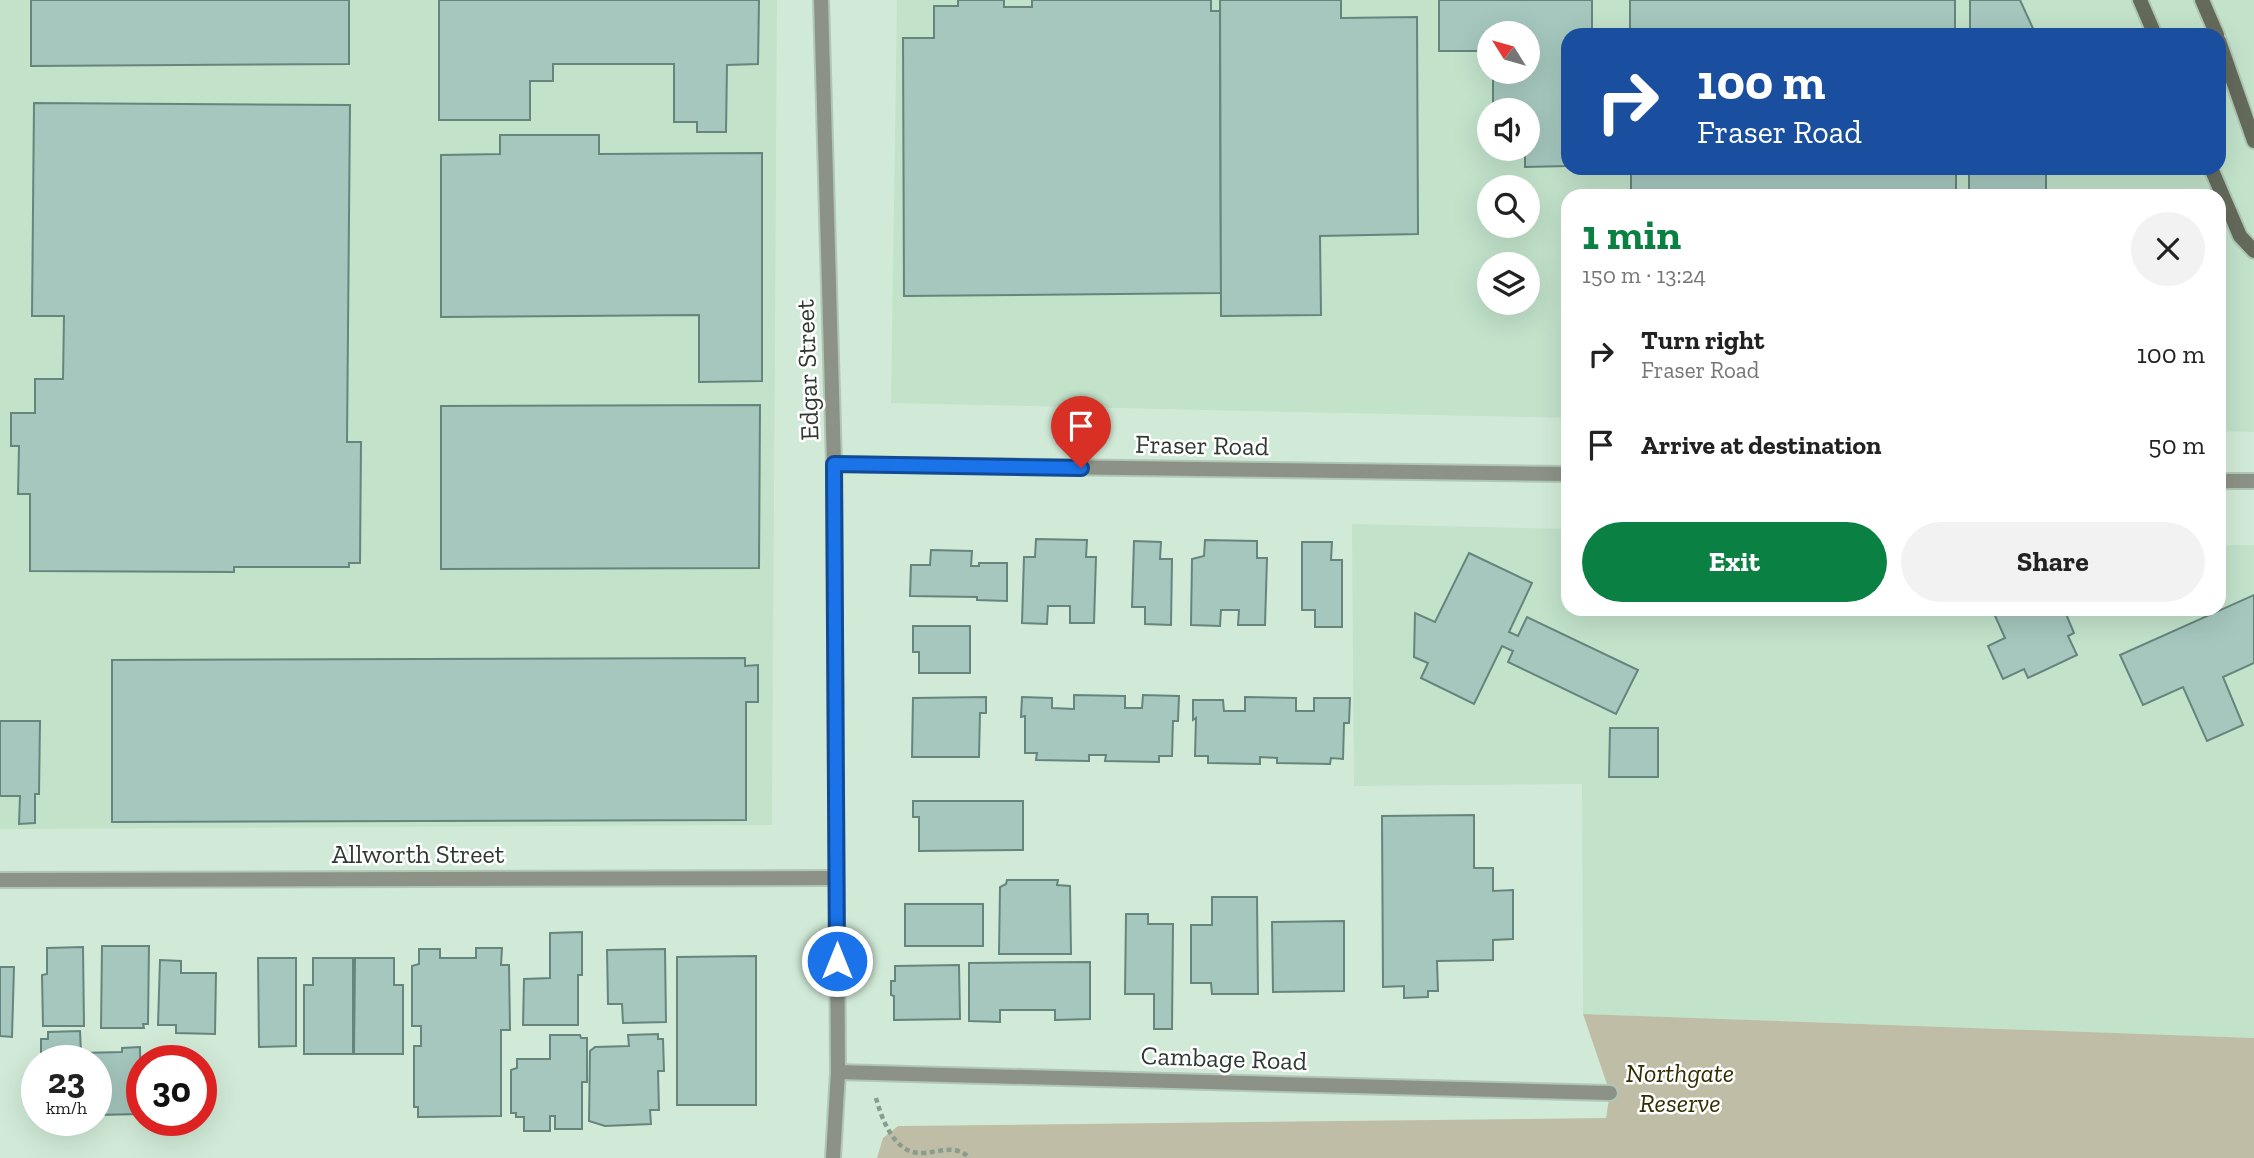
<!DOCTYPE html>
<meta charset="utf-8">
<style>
:root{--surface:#fff;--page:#f2f2f2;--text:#222;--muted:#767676;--accent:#0b8043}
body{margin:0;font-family:"Zilla Slab",serif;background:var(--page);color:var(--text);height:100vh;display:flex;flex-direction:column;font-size:26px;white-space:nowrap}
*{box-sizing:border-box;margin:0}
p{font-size:23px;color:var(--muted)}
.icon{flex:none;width:38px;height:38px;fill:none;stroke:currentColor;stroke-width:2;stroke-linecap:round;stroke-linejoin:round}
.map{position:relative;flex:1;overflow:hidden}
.panel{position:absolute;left:1561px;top:189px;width:665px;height:427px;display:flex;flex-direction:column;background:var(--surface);border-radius:21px;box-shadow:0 7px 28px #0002}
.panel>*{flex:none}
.guide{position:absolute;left:1561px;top:28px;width:665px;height:147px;border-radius:21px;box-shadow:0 7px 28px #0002;background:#1a4fa0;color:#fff;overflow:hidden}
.needle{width:46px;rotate:307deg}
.fabs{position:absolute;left:1477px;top:21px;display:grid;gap:14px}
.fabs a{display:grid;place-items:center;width:63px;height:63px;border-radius:50%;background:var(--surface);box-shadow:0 7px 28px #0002;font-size:35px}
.speed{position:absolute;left:21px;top:1045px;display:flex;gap:14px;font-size:35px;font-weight:700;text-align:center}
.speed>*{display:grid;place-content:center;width:91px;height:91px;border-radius:50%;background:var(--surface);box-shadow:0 7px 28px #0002;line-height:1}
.speed small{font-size:18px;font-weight:400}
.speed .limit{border:10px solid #d22;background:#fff;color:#111}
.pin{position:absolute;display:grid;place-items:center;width:60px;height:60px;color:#fff;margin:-72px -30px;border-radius:50% 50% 50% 0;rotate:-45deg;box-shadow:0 0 7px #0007}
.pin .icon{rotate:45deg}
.me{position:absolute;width:77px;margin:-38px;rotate:0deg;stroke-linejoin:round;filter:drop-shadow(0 0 5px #0008)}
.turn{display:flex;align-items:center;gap:24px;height:147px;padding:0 21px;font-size:32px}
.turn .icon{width:91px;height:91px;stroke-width:2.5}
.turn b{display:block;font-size:49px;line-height:60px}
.round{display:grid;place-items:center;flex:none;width:74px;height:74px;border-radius:37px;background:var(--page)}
.headline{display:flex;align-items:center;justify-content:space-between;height:119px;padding:0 21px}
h1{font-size:42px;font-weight:700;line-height:52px;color:var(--accent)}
.primary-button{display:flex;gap:14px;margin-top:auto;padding:14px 21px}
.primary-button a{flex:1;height:80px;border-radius:42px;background:var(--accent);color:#fff;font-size:28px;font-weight:700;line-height:80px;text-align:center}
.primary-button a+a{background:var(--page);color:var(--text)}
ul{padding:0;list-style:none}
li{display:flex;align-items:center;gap:21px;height:91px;padding:0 21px}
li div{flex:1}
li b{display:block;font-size:26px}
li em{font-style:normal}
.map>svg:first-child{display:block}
</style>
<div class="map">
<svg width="2254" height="1158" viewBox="0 0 2254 1158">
<rect width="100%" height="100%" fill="#d1ead7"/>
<g fill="#c2e2ca" fill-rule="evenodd">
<path d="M 0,0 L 777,0 L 772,825 L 0,829 Z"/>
<path d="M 897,0 L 2254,0 L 2254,432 L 2219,431 L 2219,196 L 1568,196 L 1568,418 L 891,403 ZM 1489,33 L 1528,33 L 1528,72 L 1489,72 ZM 1568,35 L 2219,35 L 2219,168 L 1568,168 ZM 1489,110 L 1528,110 L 1528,149 L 1489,149 ZM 1489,187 L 1528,187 L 1528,226 L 1489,226 ZM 1489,264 L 1528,264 L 1528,303 L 1489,303 Z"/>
<path d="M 1352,524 L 1568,529 L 1568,609 L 2219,609 L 2219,545 L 2254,545 L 2254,1038 L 1583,1014 L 1582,784 L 1354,786 Z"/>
</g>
<path fill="#c0bda6" d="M 1583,1014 L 2254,1038 L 2254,1158 L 877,1158 L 883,1138 L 898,1126 L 1606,1118 L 1610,1093 Z"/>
<g fill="#a5c7be" stroke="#65857d" stroke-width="2">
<path d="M 31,0 L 349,0 L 349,64 L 31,66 Z"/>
<path d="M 439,0 L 759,0 L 758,64 L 727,65 L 726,132 L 697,132 L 697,122 L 674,122 L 674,64 L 553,64 L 553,81 L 530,81 L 530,120 L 439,120 Z"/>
<path d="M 958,0 L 1004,0 L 1004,7 L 1032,7 L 1032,0 L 1211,0 L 1211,11 L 1220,11 L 1221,293 L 904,296 L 903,38 L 934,38 L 934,6 L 958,6 Z"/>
<path d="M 1220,0 L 1341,0 L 1341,18 L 1417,17 L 1418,234 L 1320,236 L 1321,315 L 1221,316 Z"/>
<path d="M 1439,0 L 1592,0 L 1592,35 L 1568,35 L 1568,166 L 1525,167 L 1525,149 L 1528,149 L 1528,110 L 1493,110 L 1493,72 L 1528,72 L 1528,33 L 1489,33 L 1489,51 L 1439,51 Z"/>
<rect x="1630" y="0" width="325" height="35"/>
<path d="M 1970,0 L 2020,0 L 2036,35 L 1970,35 Z"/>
<path d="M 34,103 L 350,105 L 347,442 L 361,442 L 360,563 L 349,563 L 349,567 L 234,567 L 234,572 L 30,571 L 30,494 L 18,494 L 19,446 L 11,446 L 11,413 L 35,413 L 35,379 L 63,379 L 64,316 L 32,316 Z"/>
<path d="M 500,135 L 599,135 L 599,154 L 762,153 L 762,381 L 699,382 L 699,315 L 441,317 L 441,155 L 500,154 Z"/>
<rect x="1631" y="168" width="325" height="28"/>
<rect x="1969" y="168" width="77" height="28"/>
<path d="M 760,405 L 759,568 L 441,569 L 441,406 Z"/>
<path d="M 1036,539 L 1087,540 L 1086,557 L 1096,557 L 1094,623 L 1070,623 L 1070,606 L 1048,606 L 1047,624 L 1022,623 L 1024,557 L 1035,557 Z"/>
<path d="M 1205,540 L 1257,541 L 1257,558 L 1267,558 L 1265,625 L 1238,625 L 1239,610 L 1221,610 L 1220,626 L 1191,625 L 1192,559 L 1204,556 Z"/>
<path d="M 1134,541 L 1161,542 L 1160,559 L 1172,559 L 1171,625 L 1145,624 L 1145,607 L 1132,607 Z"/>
<path d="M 1302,542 L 1332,542 L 1331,560 L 1342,560 L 1342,627 L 1315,627 L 1315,610 L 1302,610 Z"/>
<path d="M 931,550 L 972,551 L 971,566 L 979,566 L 979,563 L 1007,563 L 1007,601 L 977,600 L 977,597 L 910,596 L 911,565 L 930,565 Z"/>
<path d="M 1469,553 L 1532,583 L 1509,632 L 1518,636 L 1527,617 L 1638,670 L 1616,714 L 1508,662 L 1513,651 L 1502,646 L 1474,704 L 1421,678 L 1428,663 L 1414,657 L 1415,613 L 1435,622 Z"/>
<path d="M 2254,595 L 2254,663 L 2223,677 L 2243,725 L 2207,741 L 2183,687 L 2143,705 L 2120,655 Z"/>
<path d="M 1992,609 L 2064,609 L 2074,633 L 2068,636 L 2077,655 L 2028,678 L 2024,669 L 2003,679 L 1988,646 L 2005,638 Z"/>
<path d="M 913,626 L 970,626 L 970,673 L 919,673 L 919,652 L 913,652 Z"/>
<path d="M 745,658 L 745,666 L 758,665 L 758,702 L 746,702 L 746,820 L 112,822 L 112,660 Z"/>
<path d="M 1074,695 L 1125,696 L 1125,708 L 1142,708 L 1143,695 L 1179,696 L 1178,721 L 1173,721 L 1172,756 L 1159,756 L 1159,762 L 1105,761 L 1106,755 L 1089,755 L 1089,761 L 1036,760 L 1037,753 L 1025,753 L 1025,716 L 1021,717 L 1022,697 L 1052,698 L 1052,708 L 1074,709 Z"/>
<path d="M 986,697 L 986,713 L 980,713 L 979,757 L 912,757 L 913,698 Z"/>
<path d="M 1245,697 L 1296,698 L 1296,711 L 1314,711 L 1314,698 L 1350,698 L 1349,723 L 1344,723 L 1343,759 L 1331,758 L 1330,764 L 1277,763 L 1277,758 L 1260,757 L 1260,764 L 1208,763 L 1208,756 L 1195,756 L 1196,718 L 1193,720 L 1193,700 L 1223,700 L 1224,711 L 1245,711 Z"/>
<path d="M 0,721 L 40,721 L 39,794 L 35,794 L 35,823 L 19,824 L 20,796 L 0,796 Z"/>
<path d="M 1610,728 L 1658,728 L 1658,777 L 1609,777 Z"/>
<path d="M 913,801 L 1023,801 L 1023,850 L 919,851 L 919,817 L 913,817 Z"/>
<path d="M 1474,815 L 1474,868 L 1493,868 L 1493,891 L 1513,890 L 1513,939 L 1493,940 L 1493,960 L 1437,961 L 1438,991 L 1428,991 L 1428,997 L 1404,998 L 1404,986 L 1383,987 L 1382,816 Z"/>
<path d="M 1007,880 L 1058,880 L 1057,885 L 1070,886 L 1071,954 L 999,954 L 1000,887 L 1006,884 Z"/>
<path d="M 1212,897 L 1257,897 L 1258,994 L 1212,994 L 1211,983 L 1191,983 L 1191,925 L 1212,925 Z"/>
<rect x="905" y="904" width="78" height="42"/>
<path d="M 1126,914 L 1148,914 L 1148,924 L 1173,924 L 1172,1029 L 1154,1029 L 1154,994 L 1125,994 Z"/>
<path d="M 1344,921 L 1344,991 L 1273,992 L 1272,922 Z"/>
<path d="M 582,932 L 582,975 L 578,975 L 578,1025 L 523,1025 L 524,979 L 550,978 L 550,933 Z"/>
<path d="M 102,946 L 149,946 L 148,1024 L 143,1024 L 144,1028 L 101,1028 Z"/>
<path d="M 83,947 L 84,1026 L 43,1026 L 42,975 L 47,974 L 47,948 Z"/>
<path d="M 476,948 L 502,948 L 501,965 L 509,965 L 510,1030 L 501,1030 L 501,1116 L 418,1117 L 418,1107 L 414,1107 L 414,1046 L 421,1046 L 421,1026 L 412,1026 L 412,966 L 419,964 L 419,949 L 440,949 L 440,958 L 476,958 Z"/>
<path d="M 665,949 L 666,1022 L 623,1023 L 622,1004 L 608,1004 L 607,950 Z"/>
<path d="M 756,956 L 756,1105 L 677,1105 L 677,957 Z"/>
<path d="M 258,958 L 296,958 L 296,1046 L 259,1047 Z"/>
<path d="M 313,958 L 353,958 L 353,1054 L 304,1054 L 304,985 L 313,985 Z"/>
<path d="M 355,958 L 394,958 L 394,985 L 403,985 L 403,1054 L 354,1054 Z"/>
<path d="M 160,960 L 181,961 L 181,973 L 216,973 L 215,1034 L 176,1033 L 176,1025 L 158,1025 Z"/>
<path d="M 1090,962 L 1090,1019 L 1055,1020 L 1055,1010 L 1000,1010 L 1000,1022 L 969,1021 L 969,963 Z"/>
<path d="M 959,965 L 960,1019 L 894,1020 L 894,996 L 891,995 L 891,981 L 895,981 L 895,966 Z"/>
<path d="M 0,967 L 14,967 L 12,1037 L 0,1036 Z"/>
<path d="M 80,1031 L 81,1053 L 122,1052 L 122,1048 L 140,1047 L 141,1114 L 96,1115 L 96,1060 L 41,1060 L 41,1039 L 48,1039 L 48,1032 Z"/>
<path d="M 658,1034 L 658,1039 L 663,1039 L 664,1071 L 658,1071 L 659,1110 L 650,1110 L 651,1124 L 605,1126 L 589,1121 L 590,1051 L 595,1047 L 629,1046 L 628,1035 Z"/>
<path d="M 550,1035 L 580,1035 L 581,1038 L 587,1038 L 587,1082 L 582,1082 L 582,1129 L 555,1129 L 555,1116 L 550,1116 L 550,1131 L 524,1131 L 524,1117 L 516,1117 L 516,1113 L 511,1113 L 511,1070 L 517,1068 L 517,1059 L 550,1059 Z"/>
</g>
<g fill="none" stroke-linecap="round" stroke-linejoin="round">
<defs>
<g id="street">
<path d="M 821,0 L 834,464 L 838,1072 L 833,1158"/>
<path d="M 834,464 L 1568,474"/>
<path d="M 2219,481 L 2254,481"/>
<path d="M 0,880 L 836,878"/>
<path d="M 838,1072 L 1610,1093"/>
</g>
<g id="secondary">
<path d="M 2140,0 L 2155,35"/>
<path d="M 2202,0 L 2217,35"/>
<path d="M 2219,41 L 2254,141"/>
<path d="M 2211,168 L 2240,236 L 2254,251"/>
</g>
</defs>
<use href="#street" stroke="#b1c7b6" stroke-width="18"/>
<use href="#secondary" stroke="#b1c7b6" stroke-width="18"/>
<path stroke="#899c8d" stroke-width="4.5" stroke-dasharray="5 3.5" stroke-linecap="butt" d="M 876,1098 C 882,1120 895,1155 923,1153 C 941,1152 955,1144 970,1158"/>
<use href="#street" stroke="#8d9287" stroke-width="14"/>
<use href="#secondary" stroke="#646b5b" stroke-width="14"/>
</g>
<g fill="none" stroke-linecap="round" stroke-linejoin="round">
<defs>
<path id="route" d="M 837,961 L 834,464 L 1081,468"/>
</defs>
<use href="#route" stroke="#114b97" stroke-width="18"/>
<use href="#route" stroke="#1a73e8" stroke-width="12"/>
</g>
<g text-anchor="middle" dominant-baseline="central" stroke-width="5" stroke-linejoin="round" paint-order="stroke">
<g font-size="26" fill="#2f3931" stroke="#fff">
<text transform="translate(807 370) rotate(-92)">Edgar Street</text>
<text transform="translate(1202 445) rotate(1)">Fraser Road</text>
<text x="418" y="854">Allworth Street</text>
<text transform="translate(1224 1058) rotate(2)">Cambage Road</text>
</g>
<g font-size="26" font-style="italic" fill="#332e02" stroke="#fff">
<text x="1680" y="1073">Northgate<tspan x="1680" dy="30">Reserve</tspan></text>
</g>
</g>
</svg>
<div class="fabs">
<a><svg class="needle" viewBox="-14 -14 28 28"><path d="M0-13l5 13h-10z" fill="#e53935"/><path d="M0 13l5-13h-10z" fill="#767676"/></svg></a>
<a><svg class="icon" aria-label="sound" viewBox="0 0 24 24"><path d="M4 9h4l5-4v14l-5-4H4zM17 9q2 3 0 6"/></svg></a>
<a><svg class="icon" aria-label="search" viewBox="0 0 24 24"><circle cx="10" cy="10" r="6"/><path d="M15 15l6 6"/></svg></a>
<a><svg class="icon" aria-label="layers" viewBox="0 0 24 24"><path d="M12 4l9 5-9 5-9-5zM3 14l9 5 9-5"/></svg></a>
</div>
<div class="speed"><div>23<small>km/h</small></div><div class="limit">30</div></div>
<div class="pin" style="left:1081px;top:468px;background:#d93025"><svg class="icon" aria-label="arrive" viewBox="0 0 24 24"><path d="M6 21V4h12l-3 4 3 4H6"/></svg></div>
<svg class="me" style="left:837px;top:961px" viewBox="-20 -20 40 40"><circle r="17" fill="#1a73e8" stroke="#fff" stroke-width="3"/><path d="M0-11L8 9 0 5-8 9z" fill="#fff"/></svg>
<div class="guide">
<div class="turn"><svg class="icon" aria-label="right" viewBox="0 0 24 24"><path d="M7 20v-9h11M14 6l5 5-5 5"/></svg><div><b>100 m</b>Fraser Road</div></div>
</div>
<section class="panel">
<div class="headline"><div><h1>1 min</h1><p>150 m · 13:24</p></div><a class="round"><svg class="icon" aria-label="close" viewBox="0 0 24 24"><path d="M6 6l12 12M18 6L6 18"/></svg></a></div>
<ul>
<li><svg class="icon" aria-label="right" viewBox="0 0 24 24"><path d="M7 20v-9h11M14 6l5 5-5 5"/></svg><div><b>Turn right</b><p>Fraser Road</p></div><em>100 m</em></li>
<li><svg class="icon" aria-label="arrive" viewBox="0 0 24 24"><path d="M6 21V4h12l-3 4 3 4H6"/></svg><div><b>Arrive at destination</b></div><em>50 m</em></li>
</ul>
<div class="primary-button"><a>Exit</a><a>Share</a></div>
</section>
</div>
